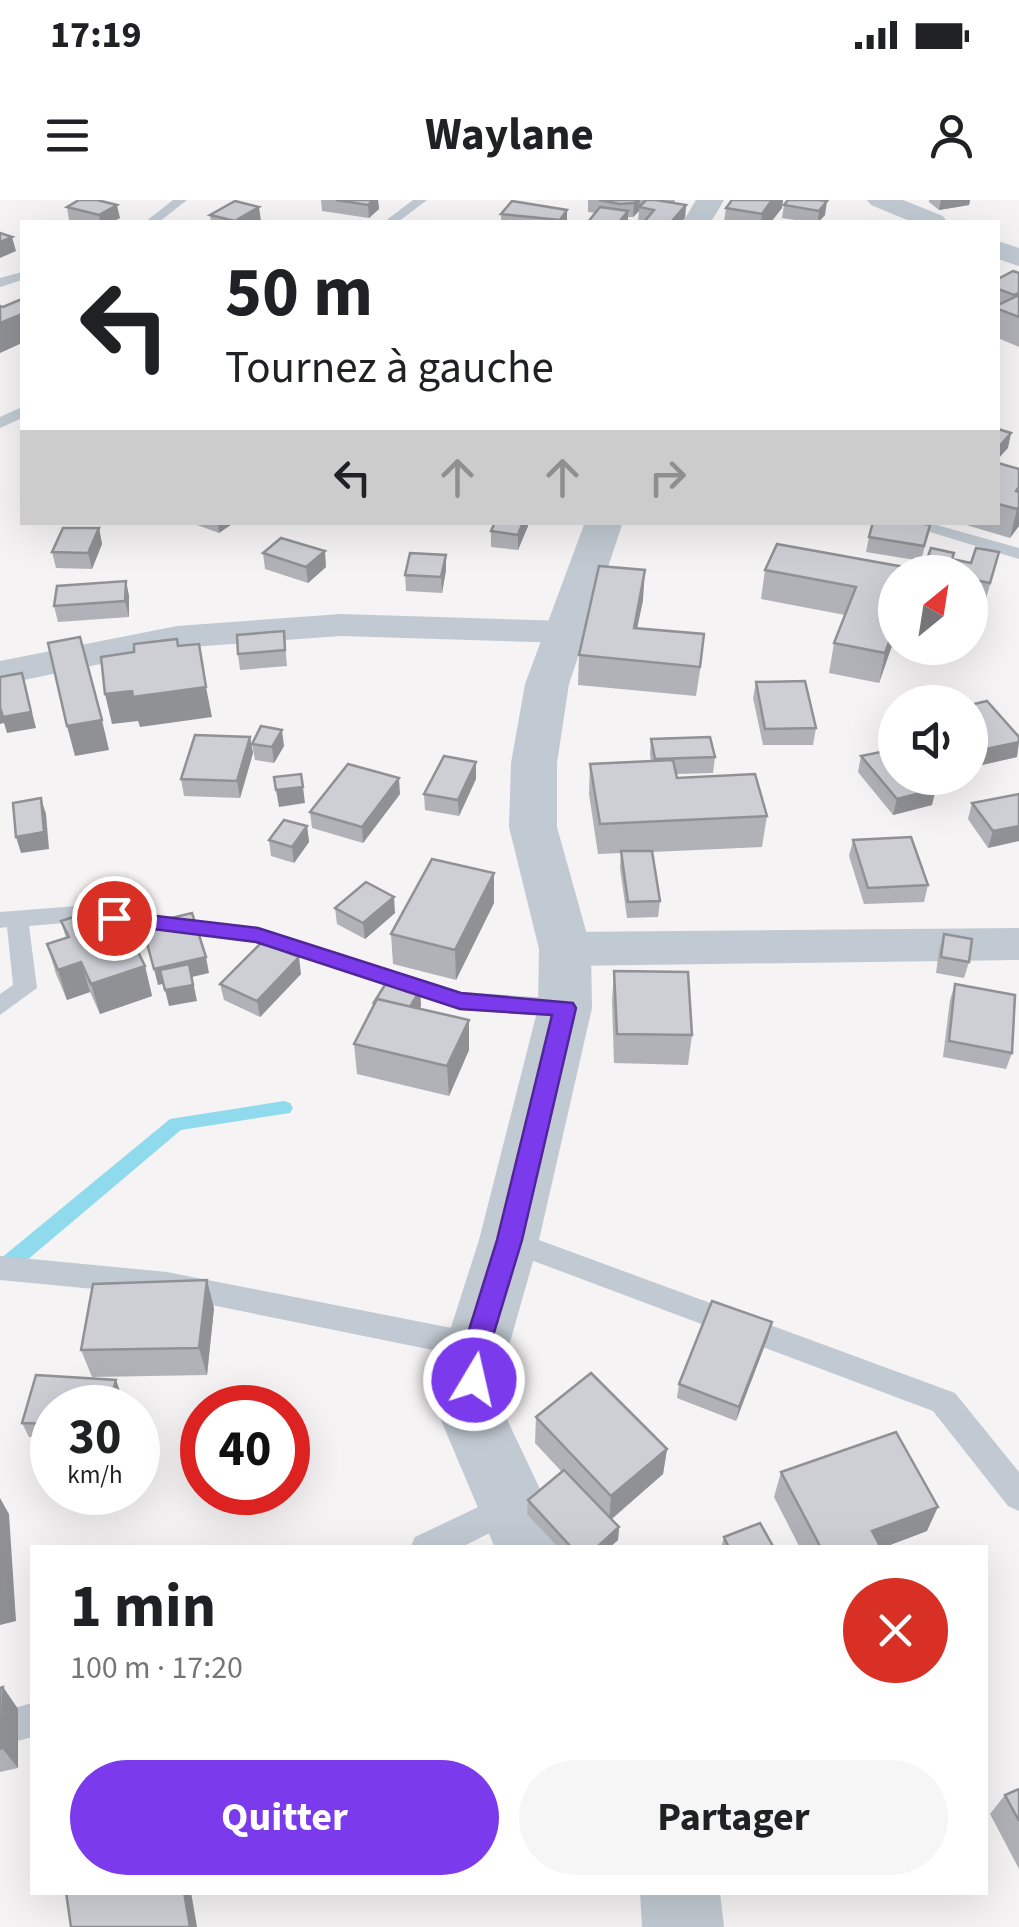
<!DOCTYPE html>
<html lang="fr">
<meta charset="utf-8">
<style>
:root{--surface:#fff;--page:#f6f6f6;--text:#202124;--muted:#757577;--accent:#7c3aed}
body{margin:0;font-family:"Source Sans 3",sans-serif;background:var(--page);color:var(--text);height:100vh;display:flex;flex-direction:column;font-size:38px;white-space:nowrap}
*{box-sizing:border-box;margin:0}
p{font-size:32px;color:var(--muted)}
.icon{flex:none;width:55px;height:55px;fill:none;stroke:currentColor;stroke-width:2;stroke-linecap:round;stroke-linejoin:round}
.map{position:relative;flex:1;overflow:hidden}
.panel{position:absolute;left:30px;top:1345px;width:958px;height:350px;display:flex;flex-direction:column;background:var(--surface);border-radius:0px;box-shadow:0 10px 40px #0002}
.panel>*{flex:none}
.banner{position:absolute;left:20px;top:20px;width:980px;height:305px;border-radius:0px;box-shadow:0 10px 40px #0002;background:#fff;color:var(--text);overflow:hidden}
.needle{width:65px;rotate:30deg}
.controls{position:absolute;left:878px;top:355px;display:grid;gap:20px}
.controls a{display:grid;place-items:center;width:110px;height:110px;border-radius:50%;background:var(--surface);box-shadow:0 10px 40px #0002;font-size:50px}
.speed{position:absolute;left:30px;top:1185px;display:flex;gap:20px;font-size:50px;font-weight:700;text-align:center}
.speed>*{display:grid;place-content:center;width:130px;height:130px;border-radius:50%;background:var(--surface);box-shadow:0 10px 40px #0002;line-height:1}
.speed small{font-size:25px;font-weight:400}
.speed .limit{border:15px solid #d22;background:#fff;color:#111}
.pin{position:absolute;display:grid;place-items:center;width:85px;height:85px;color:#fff;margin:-42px;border:5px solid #fff;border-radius:50%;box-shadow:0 2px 10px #0007}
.me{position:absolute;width:110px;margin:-55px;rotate:9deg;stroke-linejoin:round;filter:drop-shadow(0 0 8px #0008)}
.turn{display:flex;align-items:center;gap:35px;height:210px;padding:0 40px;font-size:45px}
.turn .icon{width:130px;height:130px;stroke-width:2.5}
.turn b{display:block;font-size:70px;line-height:85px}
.lanes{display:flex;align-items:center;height:95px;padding:0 40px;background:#0003;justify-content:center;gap:50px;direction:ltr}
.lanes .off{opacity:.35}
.round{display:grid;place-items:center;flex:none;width:105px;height:105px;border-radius:52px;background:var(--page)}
.overview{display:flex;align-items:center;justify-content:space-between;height:170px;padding:0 40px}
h1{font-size:60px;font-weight:700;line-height:75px}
.primary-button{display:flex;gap:20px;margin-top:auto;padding:20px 40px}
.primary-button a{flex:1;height:115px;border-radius:60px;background:var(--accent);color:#fff;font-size:40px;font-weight:700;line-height:115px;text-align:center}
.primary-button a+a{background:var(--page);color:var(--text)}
.status{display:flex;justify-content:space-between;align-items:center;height:70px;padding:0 50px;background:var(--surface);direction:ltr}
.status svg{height:28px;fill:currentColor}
header{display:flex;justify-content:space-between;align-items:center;height:130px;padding:0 40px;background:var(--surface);font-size:45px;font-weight:700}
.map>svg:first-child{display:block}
</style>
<div class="status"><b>17:19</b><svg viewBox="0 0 49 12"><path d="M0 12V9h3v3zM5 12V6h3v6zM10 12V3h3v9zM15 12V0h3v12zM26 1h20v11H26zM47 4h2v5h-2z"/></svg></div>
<header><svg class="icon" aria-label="menu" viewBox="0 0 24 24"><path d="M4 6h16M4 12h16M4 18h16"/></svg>Waylane<svg class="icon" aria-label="person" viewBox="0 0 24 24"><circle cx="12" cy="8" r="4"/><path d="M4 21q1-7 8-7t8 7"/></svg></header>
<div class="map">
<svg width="1019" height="1727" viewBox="0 0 1019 1727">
<rect width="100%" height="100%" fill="#f5f3f3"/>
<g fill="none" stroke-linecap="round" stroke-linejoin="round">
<path fill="#90daee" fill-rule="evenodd" d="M 284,901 L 290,903 L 293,908 L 290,913 L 181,930 L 7,1077 L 0,1079 L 0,1059 L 170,919 Z"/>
<g fill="#c1cad2" fill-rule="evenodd">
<path d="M 173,0 L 187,0 L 159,22 L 145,22 Z"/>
<path d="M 413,0 L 427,0 L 398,22 L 384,22 Z"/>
<path d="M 22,72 L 22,80 L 0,87 L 0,78 Z"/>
<path d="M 22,207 L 22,218 L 0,228 L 0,217 Z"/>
<path d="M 897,322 L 926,322 L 1019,348 L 1019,359 Z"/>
<path d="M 77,706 L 258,727 L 461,792 L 565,799 L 577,808 L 565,817 L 460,810 L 256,743 L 77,722 L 29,726 L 37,788 L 0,815 L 0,794 L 13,785 L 7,727 L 0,728 L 0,712 Z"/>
<path d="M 509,1029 L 955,1193 L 1019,1272 L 1019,1311 L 1008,1306 L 933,1211 L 499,1048 L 495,1040 L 499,1032 Z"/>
<path d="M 0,1056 L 167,1072 L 477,1133 L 487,1137 L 491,1146 L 487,1155 L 477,1159 L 167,1096 L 0,1080 Z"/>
<path d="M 510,1292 L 521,1297 L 526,1307 L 521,1317 L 460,1348 L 410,1348 L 415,1337 Z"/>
<path d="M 32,1503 L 32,1537 L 0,1546 L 0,1512 Z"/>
</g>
<g fill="#c1cad2" fill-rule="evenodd">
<path d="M 867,0 L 903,0 L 943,16 L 947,22 L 912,22 L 871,5 Z"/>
<path d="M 998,41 L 1019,48 L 1019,66 L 998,59 Z"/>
<path d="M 341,414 L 568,421 L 581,424 L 587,432 L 581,440 L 568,443 L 341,436 L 177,448 L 0,485 L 0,461 L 177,426 Z"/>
<path d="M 1019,728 L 1019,760 L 565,766 L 548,761 L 542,749 L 548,737 L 565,732 Z"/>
</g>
<g fill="#c1cad2" fill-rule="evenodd">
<path d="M 696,0 L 724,0 L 711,22 L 683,22 Z"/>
<path d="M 585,322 L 623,322 L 569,484 L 557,563 L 557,627 L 591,749 L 592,808 L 539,1040 L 509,1146 L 504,1213 L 568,1348 L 495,1348 L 438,1213 L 445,1146 L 479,1040 L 538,808 L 539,749 L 509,627 L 511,563 L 525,484 Z"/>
<path d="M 640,1692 L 720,1692 L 724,1727 L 642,1727 Z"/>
</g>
</g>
<g fill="#b0b2b7">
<path d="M 321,0 L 378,0 L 379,9 L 369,18 L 322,11 Z"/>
<path d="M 588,0 L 675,0 L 674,3 L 686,5 L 685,18 L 681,22 L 643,22 L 638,21 L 639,11 L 633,17 L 628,17 L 628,22 L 588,22 L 596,13 L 588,12 Z"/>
<path d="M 732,0 L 783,0 L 782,8 L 771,22 L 724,22 L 726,8 Z"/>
<path d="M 819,0 L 825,15 L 819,22 L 808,22 L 782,18 L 784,5 Z"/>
<path d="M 929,0 L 970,0 L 969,5 L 939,10 L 929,2 Z"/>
<path d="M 67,7 L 120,18 L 112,22 L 78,22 L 69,20 Z"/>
<path d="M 567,10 L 567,22 L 501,22 L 501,14 Z"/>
<path d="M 210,15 L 261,21 L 258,22 L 211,22 Z"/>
<path d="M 1019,73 L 1019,147 L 998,138 L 998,79 Z"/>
<path d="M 998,263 L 1019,269 L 1019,326 L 1010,338 L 956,322 L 998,322 Z"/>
<path d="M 189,322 L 235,322 L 219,333 Z"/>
<path d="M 930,325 L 921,361 L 866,352 L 869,337 Z"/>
<path d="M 528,326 L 518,350 L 491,347 L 491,331 Z"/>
<path d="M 99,328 L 102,344 L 92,369 L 56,368 L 52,352 Z"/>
<path d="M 931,348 L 952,359 L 971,363 L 999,352 L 986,399 L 970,395 L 970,372 L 922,372 Z"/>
<path d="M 263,353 L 326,367 L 308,383 L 265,369 Z"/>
<path d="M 446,370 L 442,393 L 406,391 L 405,375 Z"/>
<path d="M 765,370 L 895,372 L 895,437 L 879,483 L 829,473 L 834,443 L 845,415 L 761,399 Z"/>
<path d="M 126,381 L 129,396 L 129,417 L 58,422 L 54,406 Z"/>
<path d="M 643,400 L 637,428 L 701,464 L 696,496 L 578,485 L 579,455 Z"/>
<path d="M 284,431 L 287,466 L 240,470 L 238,454 Z"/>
<path d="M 756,482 L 816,528 L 813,545 L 763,545 L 753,498 Z"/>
<path d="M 970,505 L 1019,537 L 1017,557 L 982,565 L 970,552 Z"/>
<path d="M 250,537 L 253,553 L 240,598 L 184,596 L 181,579 Z"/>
<path d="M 651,539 L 715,557 L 713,573 L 676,574 L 677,578 L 767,616 L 762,647 L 652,652 L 660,701 L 658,717 L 627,718 L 620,668 L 621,653 L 598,654 L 589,594 L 590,564 L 651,561 L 650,555 Z"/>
<path d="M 252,544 L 284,546 L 274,563 L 255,560 Z"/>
<path d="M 861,556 L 932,605 L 893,615 L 858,572 Z"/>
<path d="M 476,562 L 476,579 L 459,616 L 425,610 L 424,594 Z"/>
<path d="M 400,594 L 363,643 L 312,628 L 310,612 Z"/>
<path d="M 1019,594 L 988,648 L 968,619 L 972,603 Z"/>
<path d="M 307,626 L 309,642 L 294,663 L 271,656 L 269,640 Z"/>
<path d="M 853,640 L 928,685 L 924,702 L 864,704 L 849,656 Z"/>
<path d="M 494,673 L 494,703 L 456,780 L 393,764 L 391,734 Z"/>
<path d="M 335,708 L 395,713 L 365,739 L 337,724 Z"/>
<path d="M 61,721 L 145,766 L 152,796 L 100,814 L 90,792 L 67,800 L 56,774 L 47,744 L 66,738 Z"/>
<path d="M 944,734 L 969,762 L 964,778 L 936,773 L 939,750 Z"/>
<path d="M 614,771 L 692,835 L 688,865 L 614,863 L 612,801 Z"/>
<path d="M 301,774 L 260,817 L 224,800 L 220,784 Z"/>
<path d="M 955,784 L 1012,853 L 1006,869 L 943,857 L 950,800 Z"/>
<path d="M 420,790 L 421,806 L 419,809 L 469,850 L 449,896 L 357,874 L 354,844 Z"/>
<path d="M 214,1108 L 207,1175 L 92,1177 L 81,1150 Z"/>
<path d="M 772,1122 L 768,1137 L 736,1221 L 677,1198 L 679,1184 Z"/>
<path d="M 36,1175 L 116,1180 L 121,1194 L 117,1208 L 52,1208 L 52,1238 L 29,1237 L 22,1223 Z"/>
<path d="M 536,1217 L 667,1249 L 663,1274 L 612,1319 L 619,1327 L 618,1340 L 609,1348 L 559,1348 L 527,1314 L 528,1300 L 562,1272 L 535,1243 Z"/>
<path d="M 781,1272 L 927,1331 L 882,1348 L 800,1348 L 774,1297 Z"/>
<path d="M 724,1337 L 774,1348 L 721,1348 Z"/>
<path d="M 3,1487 L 18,1509 L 18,1568 L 0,1572 L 0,1488 Z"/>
<path d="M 1019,1589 L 1019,1669 L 990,1614 L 1005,1595 Z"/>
</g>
<g fill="#909195">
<path d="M 373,0 L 378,0 L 379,9 L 369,18 L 368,5 Z"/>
<path d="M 638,0 L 640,0 L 639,11 L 633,17 L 634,3 Z"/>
<path d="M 772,0 L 783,0 L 782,8 L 771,22 L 761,22 L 762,14 Z"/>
<path d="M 941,0 L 970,0 L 969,5 L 939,10 Z"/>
<path d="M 827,1 L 825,15 L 818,22 L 819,11 Z"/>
<path d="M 117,5 L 120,18 L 112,22 L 100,22 L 99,15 Z"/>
<path d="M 686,5 L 685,18 L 681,22 L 671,22 Z"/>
<path d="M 259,7 L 261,21 L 258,22 L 235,22 L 235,21 Z"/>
<path d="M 567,10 L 567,22 L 560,22 L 560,20 Z"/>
<path d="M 628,11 L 628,22 L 619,22 Z"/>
<path d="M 12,37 L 16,51 L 0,58 L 0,42 Z"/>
<path d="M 22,114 L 22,143 L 0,153 L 0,123 Z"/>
<path d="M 1011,233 L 1008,248 L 998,259 L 998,248 Z"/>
<path d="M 1019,307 L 1019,326 L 1010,338 L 1017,309 Z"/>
<path d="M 218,322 L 235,322 L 219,333 Z"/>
<path d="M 523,322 L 528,322 L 528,326 L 518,350 L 518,335 Z"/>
<path d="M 99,328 L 102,344 L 92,369 L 88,353 Z"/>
<path d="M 325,351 L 326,367 L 308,383 L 306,367 Z"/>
<path d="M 446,355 L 446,370 L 442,393 L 441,377 Z"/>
<path d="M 645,370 L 643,400 L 631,458 L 634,428 Z"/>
<path d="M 126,381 L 129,396 L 129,417 L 125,401 Z"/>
<path d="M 895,426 L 895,437 L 879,483 L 885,453 Z"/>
<path d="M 22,473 L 36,528 L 7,533 L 4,523 L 0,524 L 0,507 Z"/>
<path d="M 206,487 L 212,517 L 140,527 L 138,521 L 112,524 L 105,494 L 132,491 Z"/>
<path d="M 102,520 L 109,550 L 75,556 L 67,526 Z"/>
<path d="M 282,530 L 284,546 L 274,563 L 272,547 Z"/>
<path d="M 250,537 L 253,553 L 240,598 L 237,581 Z"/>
<path d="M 1019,542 L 1017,557 L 982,565 L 986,549 Z"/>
<path d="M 476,562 L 476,579 L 459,616 L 458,600 Z"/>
<path d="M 399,578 L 400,594 L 363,643 L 362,627 Z"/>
<path d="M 303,587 L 305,603 L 279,607 L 276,590 Z"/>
<path d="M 936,589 L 932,605 L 893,615 L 897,599 Z"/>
<path d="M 41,598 L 46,614 L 49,649 L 21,653 L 16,637 Z"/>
<path d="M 307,626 L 309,642 L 294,663 L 292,647 Z"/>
<path d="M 1019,626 L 1019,641 L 988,648 L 993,631 Z"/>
<path d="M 494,673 L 494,703 L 456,780 L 455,750 Z"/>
<path d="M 394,697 L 395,713 L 365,739 L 363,723 Z"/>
<path d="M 206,757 L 209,773 L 192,777 L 197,801 L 169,806 L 165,790 L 192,777 L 158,785 L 154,769 Z"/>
<path d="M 299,757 L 301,774 L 260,817 L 257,801 Z"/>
<path d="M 81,762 L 90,792 L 67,800 L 58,770 Z"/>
<path d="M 145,766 L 152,796 L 100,814 L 91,784 Z"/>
<path d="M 420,790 L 421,806 L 408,829 L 407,813 Z"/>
<path d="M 469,820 L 469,850 L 449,896 L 447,866 Z"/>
<path d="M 207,1080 L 214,1108 L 207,1175 L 199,1148 Z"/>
<path d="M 772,1122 L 768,1137 L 736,1221 L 739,1207 Z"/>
<path d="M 116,1180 L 121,1194 L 117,1208 L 108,1208 Z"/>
<path d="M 667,1249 L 663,1274 L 609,1321 L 611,1296 Z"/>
<path d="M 0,1298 L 9,1314 L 16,1421 L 0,1425 Z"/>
<path d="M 938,1307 L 927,1331 L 882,1348 L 865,1348 L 872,1331 Z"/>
<path d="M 619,1327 L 618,1340 L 609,1348 L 596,1348 Z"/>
<path d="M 3,1487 L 18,1509 L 18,1568 L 2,1548 Z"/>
<path d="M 184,1692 L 191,1692 L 197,1727 L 190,1727 Z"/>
</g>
<g fill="#cdcfd5" stroke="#909195" stroke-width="2.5">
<path d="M 79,0 L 97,0 L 117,5 L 99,15 L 67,7 Z"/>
<path d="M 336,0 L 373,0 L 368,5 Z"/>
<path d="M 599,0 L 638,0 L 634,3 L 620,4 Z"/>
<path d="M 646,0 L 656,0 L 686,5 L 671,22 L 644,22 L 654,10 L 639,7 Z"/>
<path d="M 732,0 L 772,0 L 762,14 L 726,8 Z"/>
<path d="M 788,0 L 819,0 L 827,1 L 819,11 L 784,5 Z"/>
<path d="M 235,1 L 259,7 L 235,21 L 210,15 Z"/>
<path d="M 512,1 L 567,10 L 560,20 L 501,14 Z"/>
<path d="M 600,7 L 628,11 L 619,22 L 588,22 Z"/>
<path d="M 0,33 L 12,37 L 0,42 Z"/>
<path d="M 1013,71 L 1019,73 L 1019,93 L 1014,95 L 998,89 L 998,79 Z"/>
<path d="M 1019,95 L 1019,117 L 998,109 L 998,105 Z"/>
<path d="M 22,99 L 22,114 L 0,123 L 0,106 L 3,107 Z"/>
<path d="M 998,229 L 1011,233 L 998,248 Z"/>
<path d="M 998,263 L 1019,269 L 1019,287 L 1016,291 L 1019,292 L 1019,307 L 1017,309 L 998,304 Z"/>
<path d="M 495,322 L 523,322 L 518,335 L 491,331 Z"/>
<path d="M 873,322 L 914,322 L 930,325 L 924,346 L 869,337 Z"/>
<path d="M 63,328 L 99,328 L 88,353 L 52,352 Z"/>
<path d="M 281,338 L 325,351 L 306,367 L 263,353 Z"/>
<path d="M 777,344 L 915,369 L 913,372 L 895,372 L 895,426 L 885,453 L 834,443 L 856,387 L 765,370 Z"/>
<path d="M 931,348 L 954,353 L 952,359 L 971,363 L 976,348 L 999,352 L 990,383 L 970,379 L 970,372 L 936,372 L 923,370 Z"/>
<path d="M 410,353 L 446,355 L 441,377 L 405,375 Z"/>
<path d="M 599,366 L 645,370 L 634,428 L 704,434 L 700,467 L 579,455 Z"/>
<path d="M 126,381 L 125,401 L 54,406 L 57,386 Z"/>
<path d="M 284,431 L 285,450 L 238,454 L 237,435 Z"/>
<path d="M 80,437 L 102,520 L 67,526 L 48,443 Z"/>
<path d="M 177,439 L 178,446 L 199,444 L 206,487 L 133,497 L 132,491 L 105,494 L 101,457 L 134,452 L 134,444 Z"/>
<path d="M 22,473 L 31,512 L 3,517 L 0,507 L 0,477 Z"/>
<path d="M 805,481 L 816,528 L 765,529 L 756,482 Z"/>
<path d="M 987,501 L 1019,537 L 1019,542 L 986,549 L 970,531 L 970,505 Z"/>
<path d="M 261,526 L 282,530 L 272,547 L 252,544 Z"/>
<path d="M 195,535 L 250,537 L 237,581 L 181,579 Z"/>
<path d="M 710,537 L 715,557 L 655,559 L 651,539 Z"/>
<path d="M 895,549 L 895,578 L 926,578 L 936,589 L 897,599 L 861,556 Z"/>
<path d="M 444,556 L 476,562 L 458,600 L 424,594 Z"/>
<path d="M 673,560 L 677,578 L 755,574 L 767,616 L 600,624 L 590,564 Z"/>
<path d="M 348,564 L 399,578 L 362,627 L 310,612 Z"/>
<path d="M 301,574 L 303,587 L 276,590 L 274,577 Z"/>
<path d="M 1019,594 L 1019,626 L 993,631 L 972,603 Z"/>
<path d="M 41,598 L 44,632 L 16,637 L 13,603 Z"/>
<path d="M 284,620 L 307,626 L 292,647 L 269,640 Z"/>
<path d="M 911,637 L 928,685 L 868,688 L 853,640 Z"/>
<path d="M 621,651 L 652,651 L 660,701 L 628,702 Z"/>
<path d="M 432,659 L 494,673 L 455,750 L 391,734 Z"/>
<path d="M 366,682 L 394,697 L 363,723 L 335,708 Z"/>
<path d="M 114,704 L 145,766 L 91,784 L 81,762 L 58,770 L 47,744 L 69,737 L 61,721 Z"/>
<path d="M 192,713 L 206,757 L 154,769 L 142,725 Z"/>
<path d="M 944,734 L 972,739 L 969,762 L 941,757 Z"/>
<path d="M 262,742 L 299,757 L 257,801 L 220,784 Z"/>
<path d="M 189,764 L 193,785 L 165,790 L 160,770 Z"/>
<path d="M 614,771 L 688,772 L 692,835 L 617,834 Z"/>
<path d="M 388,780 L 420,790 L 410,807 L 377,799 L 373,804 Z"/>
<path d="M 955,784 L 1015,795 L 1012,853 L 949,841 Z"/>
<path d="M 377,799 L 469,820 L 447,866 L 354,844 Z"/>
<path d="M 207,1080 L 199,1148 L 81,1150 L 93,1084 Z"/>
<path d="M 712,1101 L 772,1122 L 739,1207 L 679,1184 Z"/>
<path d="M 591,1173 L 667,1249 L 611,1296 L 536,1217 Z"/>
<path d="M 36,1175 L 116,1180 L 108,1208 L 52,1208 L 52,1224 L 22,1223 Z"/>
<path d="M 896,1232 L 938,1307 L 872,1331 L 881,1348 L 821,1348 L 781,1272 Z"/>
<path d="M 564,1270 L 619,1327 L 596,1348 L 572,1348 L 528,1300 Z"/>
<path d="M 760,1323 L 774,1348 L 729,1348 L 724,1337 Z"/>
<path d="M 3,1487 L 2,1548 L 0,1549 L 0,1488 Z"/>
<path d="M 1019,1589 L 1019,1621 L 1005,1595 Z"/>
<path d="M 66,1692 L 184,1692 L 190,1727 L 71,1727 Z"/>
</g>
<path fill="#7c3aed" stroke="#51269a" stroke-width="2.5" d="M 114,711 L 258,728 L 461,793 L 573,803 L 576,808 L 522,1040 L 490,1146 L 483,1188 L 474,1191 L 464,1188 L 460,1180 L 464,1146 L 497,1040 L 552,815 L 460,809 L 256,742 L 106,723 L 103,718 Z"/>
</svg>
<div class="controls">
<a><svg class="needle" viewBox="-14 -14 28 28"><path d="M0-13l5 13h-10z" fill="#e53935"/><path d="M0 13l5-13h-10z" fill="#757577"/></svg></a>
<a><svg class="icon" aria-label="sound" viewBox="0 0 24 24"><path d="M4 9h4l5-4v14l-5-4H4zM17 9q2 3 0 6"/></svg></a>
</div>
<div class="speed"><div>30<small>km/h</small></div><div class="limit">40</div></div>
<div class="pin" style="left:114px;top:718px;background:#d93025"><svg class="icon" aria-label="arrive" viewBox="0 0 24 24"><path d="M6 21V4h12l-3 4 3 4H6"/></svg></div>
<svg class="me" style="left:474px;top:1180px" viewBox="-20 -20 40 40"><circle r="17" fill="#7c3aed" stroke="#fff" stroke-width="3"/><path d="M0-11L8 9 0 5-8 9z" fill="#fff"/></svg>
<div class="banner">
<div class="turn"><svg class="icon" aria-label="left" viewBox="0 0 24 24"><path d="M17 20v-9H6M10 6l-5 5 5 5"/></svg><div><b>50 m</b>Tournez à gauche</div></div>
<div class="lanes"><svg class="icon" aria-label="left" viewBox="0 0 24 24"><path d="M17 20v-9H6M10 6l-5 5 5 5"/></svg><svg class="icon off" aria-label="ahead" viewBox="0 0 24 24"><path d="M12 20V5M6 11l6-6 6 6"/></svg><svg class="icon off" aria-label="ahead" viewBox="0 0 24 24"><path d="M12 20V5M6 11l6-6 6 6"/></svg><svg class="icon off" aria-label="right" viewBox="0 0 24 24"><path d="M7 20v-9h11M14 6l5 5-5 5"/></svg></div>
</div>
<section class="panel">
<div class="overview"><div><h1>1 min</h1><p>100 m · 17:20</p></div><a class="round" style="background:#d93025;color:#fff"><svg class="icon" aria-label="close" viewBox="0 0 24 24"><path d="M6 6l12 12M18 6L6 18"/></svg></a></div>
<div class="primary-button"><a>Quitter</a><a>Partager</a></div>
</section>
</div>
